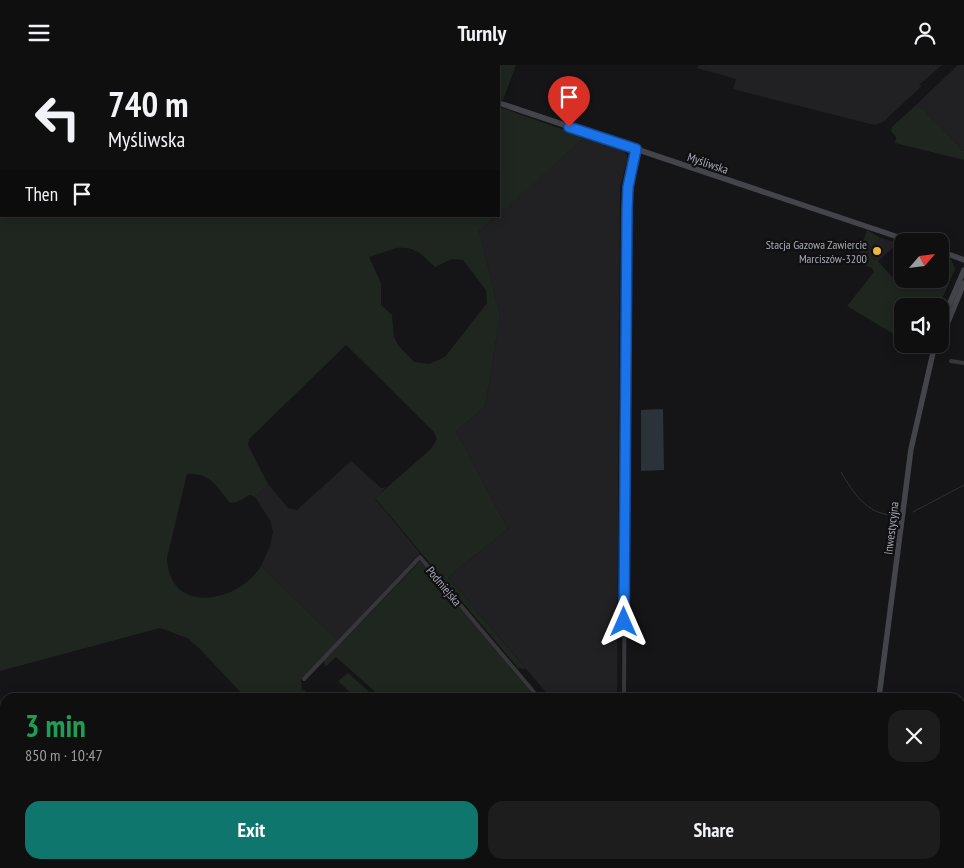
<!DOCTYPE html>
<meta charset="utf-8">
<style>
:root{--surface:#100f10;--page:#1e1d1e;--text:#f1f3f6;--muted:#9c9c9f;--line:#302f30;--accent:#0f766e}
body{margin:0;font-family:"PT Sans Narrow",sans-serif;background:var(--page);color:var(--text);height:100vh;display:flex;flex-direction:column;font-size:19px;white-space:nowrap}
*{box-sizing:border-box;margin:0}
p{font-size:16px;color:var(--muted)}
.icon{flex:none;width:28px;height:28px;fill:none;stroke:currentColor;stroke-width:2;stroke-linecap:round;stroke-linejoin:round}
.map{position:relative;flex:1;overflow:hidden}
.panel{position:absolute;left:0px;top:628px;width:965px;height:176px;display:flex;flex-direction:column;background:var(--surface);border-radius:15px 15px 0 0;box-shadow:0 2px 12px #0003,0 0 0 1px var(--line)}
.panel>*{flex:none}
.hud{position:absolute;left:0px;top:0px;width:500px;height:152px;box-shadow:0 2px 12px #0003,0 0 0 1px var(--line);background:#100f10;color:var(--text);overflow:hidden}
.needle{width:32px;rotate:62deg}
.buttons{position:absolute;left:894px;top:168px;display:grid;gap:10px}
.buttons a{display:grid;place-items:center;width:55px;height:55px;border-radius:10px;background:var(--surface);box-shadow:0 2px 12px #0003,0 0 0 1px var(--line);font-size:25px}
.pin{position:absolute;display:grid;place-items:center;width:42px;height:42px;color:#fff;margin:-51px -21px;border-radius:50% 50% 50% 0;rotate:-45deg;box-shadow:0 0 5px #0007}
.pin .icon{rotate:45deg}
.me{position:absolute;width:55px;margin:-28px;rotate:0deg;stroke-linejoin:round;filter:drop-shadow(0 0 4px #0008)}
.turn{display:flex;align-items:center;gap:18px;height:105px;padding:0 25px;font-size:22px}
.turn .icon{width:65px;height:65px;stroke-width:2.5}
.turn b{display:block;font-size:35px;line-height:42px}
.then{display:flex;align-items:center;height:48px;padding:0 25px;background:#0003;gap:10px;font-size:19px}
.round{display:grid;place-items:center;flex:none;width:52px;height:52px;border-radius:15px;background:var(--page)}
.summary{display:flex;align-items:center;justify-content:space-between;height:85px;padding:0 25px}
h1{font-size:30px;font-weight:700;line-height:38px;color:#1e9e55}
.primary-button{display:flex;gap:10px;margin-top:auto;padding:10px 25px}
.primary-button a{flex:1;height:58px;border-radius:15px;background:var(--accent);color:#fff;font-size:20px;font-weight:700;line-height:58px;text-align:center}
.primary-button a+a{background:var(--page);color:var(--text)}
header{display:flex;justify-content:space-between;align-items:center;height:65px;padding:0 25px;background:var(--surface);font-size:22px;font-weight:700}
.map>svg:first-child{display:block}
</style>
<header><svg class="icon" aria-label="menu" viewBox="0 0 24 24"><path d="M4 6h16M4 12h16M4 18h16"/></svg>Turnly<svg class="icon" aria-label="person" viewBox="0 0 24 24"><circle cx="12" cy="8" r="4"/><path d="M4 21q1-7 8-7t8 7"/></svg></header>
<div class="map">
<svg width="964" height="803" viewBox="0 0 964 803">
<rect width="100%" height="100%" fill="#151416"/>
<g fill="#212023">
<path d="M 699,0 L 942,0 L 919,20 L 922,21 L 883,57 L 874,60 L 733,24 L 736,14 L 697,3 Z"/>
<path d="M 958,0 L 964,0 L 964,86 L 923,44 L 916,40 Z"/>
<path d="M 585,72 L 623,84 L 628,93 L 620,122 L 617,632 L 550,632 L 448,512 L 508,464 L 456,366 L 485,342 L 500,251 L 479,166 L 496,151 L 499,151 L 499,148 Z"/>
<path d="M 881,173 L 898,178 L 876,198 L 866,186 Z"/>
<path d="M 351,396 L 381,423 L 386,422 L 375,434 L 420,488 L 338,576 L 261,501 L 270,481 L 273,467 L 270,455 L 255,432 L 268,419 L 288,443 L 297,445 Z"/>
<path d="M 653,799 L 794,799 L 791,803 L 658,803 Z"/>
</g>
<g fill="#1f2620" fill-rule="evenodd">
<path d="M 398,0 L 516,0 L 503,35 L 499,34 L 499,1 Z"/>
<path d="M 0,20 L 1,151 L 496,151 L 479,166 L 500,251 L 485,342 L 456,366 L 508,464 L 448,512 L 526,604 L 518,603 L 375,433 L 431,384 L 437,374 L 434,367 L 346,280 L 249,374 L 248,380 L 268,419 L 255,432 L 250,430 L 237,437 L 230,438 C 217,422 210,407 187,409 L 167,493 C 169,551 239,538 261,501 L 338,576 L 301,614 L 302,626 L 304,625 L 312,632 L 245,632 L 198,582 L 187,573 L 160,563 L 0,606 ZM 396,183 C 416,181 421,189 435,202 L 452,194 L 463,195 L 486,225 L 487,238 L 445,292 L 429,299 L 414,297 L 398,280 L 394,272 L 392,250 L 381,240 L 381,218 L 369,192 Z"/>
<path d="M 916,40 L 923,44 L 964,86 L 964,95 L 895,78 L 896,72 L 891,66 L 892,62 Z"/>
<path d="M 499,42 L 585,72 L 499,149 Z"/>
<path d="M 867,165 L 881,173 L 866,186 L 876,197 L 878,196 L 894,214 L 902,207 L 902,214 L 940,214 L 940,203 L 951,194 L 955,204 L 939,241 L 902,241 L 902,274 L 847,241 L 874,207 L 872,203 L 856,197 Z"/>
<path d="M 420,496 L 423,498 L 535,632 L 381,632 L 336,592 L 325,602 L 324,596 Z"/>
<path d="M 348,608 L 375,632 L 355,632 L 338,616 Z"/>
<path d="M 5,740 L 5,795 L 0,796 L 0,742 Z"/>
</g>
<path fill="#2b323a" d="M 663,344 L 664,405 L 641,406 L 641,345 Z"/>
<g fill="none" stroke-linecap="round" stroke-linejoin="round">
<g stroke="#2b323a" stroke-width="1">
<path d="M 73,0 L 73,1"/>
<path d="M 841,407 C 853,427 866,449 892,450"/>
<path d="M 913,447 L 964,420"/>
</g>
<g stroke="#36363b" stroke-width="4">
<path d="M 951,296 L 964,298"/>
<path d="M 304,614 L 420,492 L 538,632"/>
<path d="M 624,632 L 627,145 L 628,122 L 636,85"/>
</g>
<g stroke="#44454b" stroke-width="5.5">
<path d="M 386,0 L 390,1"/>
<path d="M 499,38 L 910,176"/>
<path d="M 940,186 L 964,195"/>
<path d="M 940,261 L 964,205"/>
<path d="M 940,276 L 964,218"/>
<path d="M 879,632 L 911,384 L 935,279"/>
<path d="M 816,803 L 818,799"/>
<path d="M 823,803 L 825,799"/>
</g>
</g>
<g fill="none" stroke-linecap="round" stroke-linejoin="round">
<defs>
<path id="route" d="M 569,62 L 636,84 L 628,122 L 627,145 L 624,557"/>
</defs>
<use href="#route" stroke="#114b97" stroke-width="12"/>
<use href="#route" stroke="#1a73e8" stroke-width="9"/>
</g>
<circle fill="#ebb837" stroke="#100f11" stroke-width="2" cx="877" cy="186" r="5"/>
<g text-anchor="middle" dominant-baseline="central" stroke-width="4.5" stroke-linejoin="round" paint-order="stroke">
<g font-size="12" fill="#a7abb6" stroke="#100f11">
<text transform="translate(708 98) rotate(19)">Myśliwska</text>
<text transform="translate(891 463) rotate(-83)">Inwestycyjna</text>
<text transform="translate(444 521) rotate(50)">Podmiejska</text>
</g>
<g font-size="12" fill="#a7abb6" stroke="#100f11" text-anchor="end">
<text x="867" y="179">Stacja Gazowa Zawiercie<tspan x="867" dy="14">Marciszów-3200</tspan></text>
</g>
</g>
</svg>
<div class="buttons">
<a><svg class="needle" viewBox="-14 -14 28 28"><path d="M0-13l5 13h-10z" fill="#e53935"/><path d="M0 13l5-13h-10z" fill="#9c9c9f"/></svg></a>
<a><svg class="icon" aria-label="sound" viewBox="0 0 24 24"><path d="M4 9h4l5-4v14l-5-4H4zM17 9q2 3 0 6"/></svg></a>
</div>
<div class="pin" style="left:569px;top:62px;background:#d93025"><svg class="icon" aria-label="arrive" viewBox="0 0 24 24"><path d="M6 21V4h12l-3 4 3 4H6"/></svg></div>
<svg class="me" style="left:624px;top:557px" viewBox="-20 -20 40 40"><path d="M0-17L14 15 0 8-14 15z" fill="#1a73e8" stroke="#fff" stroke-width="4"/></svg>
<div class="hud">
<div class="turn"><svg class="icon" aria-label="left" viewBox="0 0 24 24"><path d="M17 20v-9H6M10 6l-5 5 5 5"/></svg><div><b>740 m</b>Myśliwska</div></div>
<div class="then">Then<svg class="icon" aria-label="arrive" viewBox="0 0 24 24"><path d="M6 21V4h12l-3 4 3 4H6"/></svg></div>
</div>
<section class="panel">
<div class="summary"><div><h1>3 min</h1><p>850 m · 10:47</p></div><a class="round"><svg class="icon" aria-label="close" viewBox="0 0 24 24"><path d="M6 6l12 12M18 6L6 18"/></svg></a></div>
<div class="primary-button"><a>Exit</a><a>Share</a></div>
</section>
</div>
